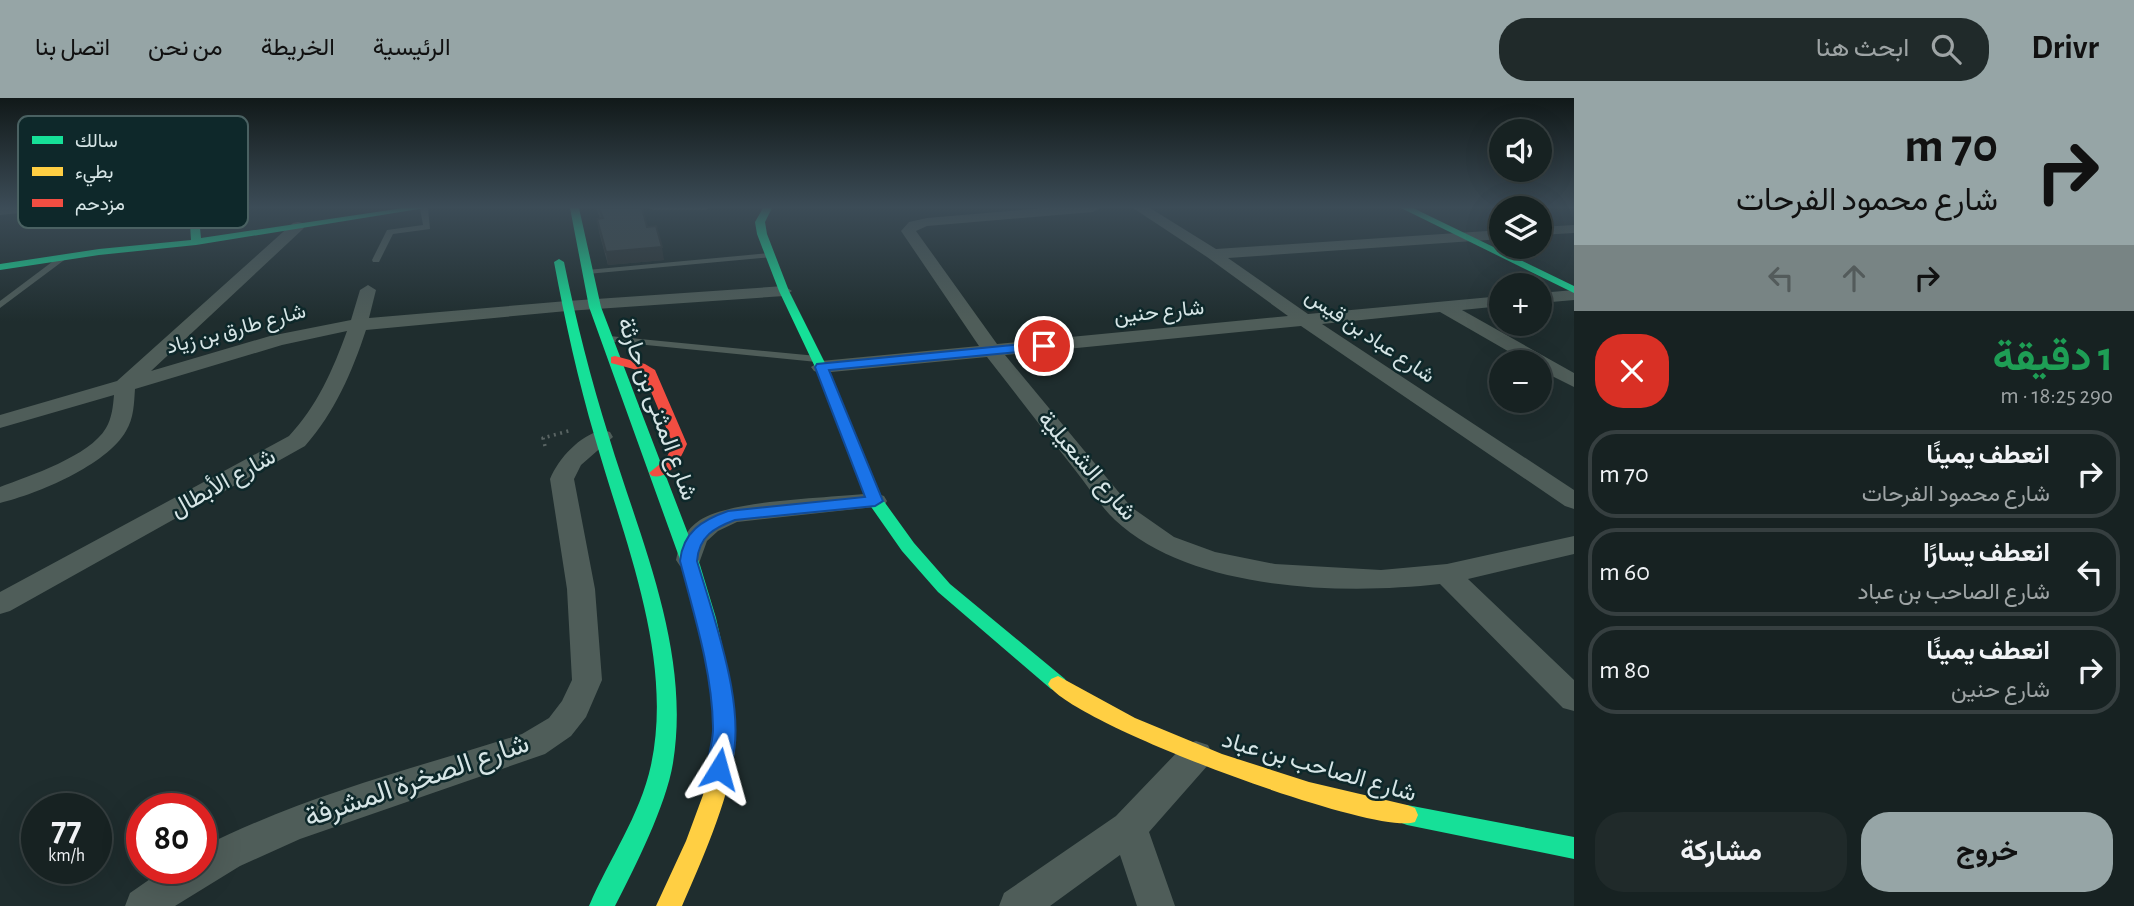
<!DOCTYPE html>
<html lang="ar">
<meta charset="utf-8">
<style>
:root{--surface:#172222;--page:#202a2a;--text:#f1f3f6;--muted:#9ea4a5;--line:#363f40;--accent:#96a5a6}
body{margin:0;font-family:"Alegreya Sans",Vazirmatn,sans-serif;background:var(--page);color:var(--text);direction:rtl;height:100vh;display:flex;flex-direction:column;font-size:26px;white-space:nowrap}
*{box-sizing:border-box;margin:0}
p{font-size:23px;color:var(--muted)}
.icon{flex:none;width:38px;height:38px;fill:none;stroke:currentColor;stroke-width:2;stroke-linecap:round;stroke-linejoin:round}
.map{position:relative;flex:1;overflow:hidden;direction:ltr}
.side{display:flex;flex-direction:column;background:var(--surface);width:560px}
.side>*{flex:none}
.guide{background:#96a5a6;color:#111;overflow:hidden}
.controls{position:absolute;left:1489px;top:21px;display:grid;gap:14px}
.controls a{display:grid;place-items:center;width:63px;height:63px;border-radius:50%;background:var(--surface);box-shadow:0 7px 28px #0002,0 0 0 2px var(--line);font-size:35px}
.speed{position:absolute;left:21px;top:695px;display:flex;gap:14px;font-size:35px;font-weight:700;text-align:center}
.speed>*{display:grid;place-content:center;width:91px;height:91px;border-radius:50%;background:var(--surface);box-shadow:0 7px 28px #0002,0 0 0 2px var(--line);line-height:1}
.speed small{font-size:18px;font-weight:400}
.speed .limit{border:10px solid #d22;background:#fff;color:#111}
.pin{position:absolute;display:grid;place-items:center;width:60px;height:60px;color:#fff;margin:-30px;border:4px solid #fff;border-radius:50%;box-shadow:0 2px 7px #0007}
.me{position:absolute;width:77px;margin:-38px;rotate:8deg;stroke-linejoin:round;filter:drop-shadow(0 0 5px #0008)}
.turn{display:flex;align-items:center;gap:24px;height:147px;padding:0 21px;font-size:32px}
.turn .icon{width:91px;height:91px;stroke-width:2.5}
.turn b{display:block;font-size:49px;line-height:60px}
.lanes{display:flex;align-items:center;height:66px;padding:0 21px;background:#0003;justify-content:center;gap:35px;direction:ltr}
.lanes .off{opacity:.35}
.round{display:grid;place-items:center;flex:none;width:74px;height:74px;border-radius:28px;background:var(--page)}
.summary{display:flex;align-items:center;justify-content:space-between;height:119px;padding:0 21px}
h1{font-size:42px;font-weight:700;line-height:52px;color:#1e9e55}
.primary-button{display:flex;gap:14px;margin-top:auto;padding:14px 21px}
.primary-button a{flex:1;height:80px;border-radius:28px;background:var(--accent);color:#111;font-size:28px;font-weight:700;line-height:80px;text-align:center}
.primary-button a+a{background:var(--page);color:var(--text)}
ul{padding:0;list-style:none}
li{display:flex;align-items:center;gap:21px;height:88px;margin:0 14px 10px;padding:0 7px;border:4px solid var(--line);border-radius:28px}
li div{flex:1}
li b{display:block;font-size:26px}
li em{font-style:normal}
header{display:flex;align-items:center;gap:42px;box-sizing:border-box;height:98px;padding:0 35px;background:var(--accent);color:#111}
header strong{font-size:33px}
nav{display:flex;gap:38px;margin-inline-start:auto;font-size:24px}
.search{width:490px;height:63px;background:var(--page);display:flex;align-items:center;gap:18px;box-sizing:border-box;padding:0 24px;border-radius:28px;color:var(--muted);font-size:26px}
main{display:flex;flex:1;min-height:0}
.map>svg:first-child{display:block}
</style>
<header>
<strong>Drivr</strong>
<div class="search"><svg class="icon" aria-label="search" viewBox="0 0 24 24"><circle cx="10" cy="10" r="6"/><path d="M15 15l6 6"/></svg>ابحث هنا</div>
<nav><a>الرئيسية</a><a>الخريطة</a><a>من نحن</a><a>اتصل بنا</a></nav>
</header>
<main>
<section class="side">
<div class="guide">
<div class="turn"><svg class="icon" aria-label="right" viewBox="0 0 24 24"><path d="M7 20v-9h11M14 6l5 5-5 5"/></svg><div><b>70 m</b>شارع محمود الفرحات</div></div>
<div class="lanes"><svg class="icon off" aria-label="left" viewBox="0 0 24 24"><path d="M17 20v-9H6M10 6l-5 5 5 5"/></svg><svg class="icon off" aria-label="ahead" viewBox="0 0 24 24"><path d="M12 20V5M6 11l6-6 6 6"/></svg><svg class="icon" aria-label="right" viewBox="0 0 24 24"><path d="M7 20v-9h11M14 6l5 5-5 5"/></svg></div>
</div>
<div class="summary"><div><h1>1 دقيقة</h1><p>290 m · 18:25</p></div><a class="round" style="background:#d93025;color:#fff"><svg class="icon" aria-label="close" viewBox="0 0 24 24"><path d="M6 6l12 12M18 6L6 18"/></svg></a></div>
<ul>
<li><svg class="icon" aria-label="right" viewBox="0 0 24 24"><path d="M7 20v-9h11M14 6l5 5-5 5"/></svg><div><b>انعطف يمينًا</b><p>شارع محمود الفرحات</p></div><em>70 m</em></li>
<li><svg class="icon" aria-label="left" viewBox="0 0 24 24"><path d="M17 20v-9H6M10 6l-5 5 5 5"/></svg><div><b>انعطف يسارًا</b><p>شارع الصاحب بن عباد</p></div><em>60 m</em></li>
<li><svg class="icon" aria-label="right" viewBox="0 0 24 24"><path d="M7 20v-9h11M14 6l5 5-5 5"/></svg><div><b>انعطف يمينًا</b><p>شارع حنين</p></div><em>80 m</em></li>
</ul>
<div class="primary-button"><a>خروج</a><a>مشاركة</a></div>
</section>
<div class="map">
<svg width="1574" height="808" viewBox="0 0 1574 808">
<rect width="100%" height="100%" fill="#1f2d2e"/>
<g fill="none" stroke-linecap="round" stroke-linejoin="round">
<path stroke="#596463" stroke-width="3.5" stroke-dasharray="2 4.5" stroke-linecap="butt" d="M 545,348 L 543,340 L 572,332"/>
<g fill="#4f5d59" fill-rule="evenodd">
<path d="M 420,110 L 428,110 L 430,131 L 393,136 L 379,164 L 373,164 L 372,162 L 387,132 L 423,127 Z"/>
<path d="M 650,110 L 709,110 L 705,112 L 653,112 Z"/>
<path d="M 770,155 L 774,157 L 773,159 L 587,176 L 583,174 L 587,172 Z"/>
<path d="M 60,158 L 67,160 L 0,210 L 0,203 Z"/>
<path d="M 609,238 L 817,258 L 822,261 L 817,264 L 606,243 L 606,239 Z"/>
</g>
<g fill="#4f5d59" fill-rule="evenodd">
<path d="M 0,110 L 37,110 L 30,114 L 0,117 Z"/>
<path d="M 1044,110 L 1100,110 L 1093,114 L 927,128 L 916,133 L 997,246 L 1288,218 L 1207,159 L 1133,110 L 1150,110 L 1216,151 L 1502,132 L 1502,141 L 1228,160 L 1308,216 L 1502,198 L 1502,208 L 1462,212 L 1574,275 L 1574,289 L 1540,272 L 1540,264 L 1527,264 L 1440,214 L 1322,226 L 1574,392 L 1574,411 L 1565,408 L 1301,228 L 1005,257 L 1131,409 L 1174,439 L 1215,454 L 1275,466 L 1381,472 L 1447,466 L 1574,438 L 1574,456 L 1468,481 L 1574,582 L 1574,613 L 1563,610 L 1440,486 C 1341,497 1191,493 1115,422 C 1100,408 1088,388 1075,372 C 1045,334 1016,296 987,259 L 821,275 L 814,273 L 811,269 L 821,263 L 979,248 L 901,133 L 909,124 L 927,120 Z"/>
<path d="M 298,124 L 303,125 L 305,128 L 303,131 L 151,273 L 270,238 L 351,222 L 360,192 L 368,187 L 376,192 L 369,220 L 567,203 L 784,188 L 792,193 L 784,198 L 567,213 L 366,232 C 352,274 335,314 305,348 L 10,513 L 0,516 L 0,494 L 289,338 C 317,308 333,272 347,233 L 282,247 L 135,291 C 134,305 134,320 126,333 C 107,367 37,396 0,405 L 0,389 C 29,378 90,358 106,330 C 112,320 113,308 114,297 L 0,330 L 0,317 L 117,283 L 293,125 Z"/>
<path d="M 1574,127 L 1574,135 L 1540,137 L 1540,129 Z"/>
<path d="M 1574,192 L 1574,202 L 1540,205 L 1540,195 Z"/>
<path d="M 602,332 L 610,334 L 613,339 L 581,367 L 574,381 L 595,491 L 602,582 L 586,619 L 571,638 L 545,656 L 300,741 L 240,768 L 175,808 L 125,808 L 130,795 L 166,770 L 201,770 L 201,750 C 302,698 415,670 522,636 L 549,620 L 562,603 L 572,582 L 567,491 L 550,381 C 559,360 579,338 602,332 Z"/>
<path d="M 875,395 L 884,398 L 887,403 L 884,408 L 737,424 L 718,433 L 707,443 L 698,468 L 689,471 L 680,468 L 676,462 C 679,446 686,431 700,422 C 733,401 833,400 875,395 Z"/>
<path d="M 1196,643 L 1208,647 L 1213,657 L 1208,667 L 1149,734 L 1175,808 L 1137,808 L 1120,757 L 1050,808 L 999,808 L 1004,795 L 1116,718 L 1184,647 Z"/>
</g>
<g fill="#16e098" fill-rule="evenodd">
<path d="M 189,110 L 198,110 L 201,140 L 403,110 L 425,110 L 196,147 L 99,157 L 0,172 L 0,166 L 99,151 L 191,142 Z"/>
<path d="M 570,110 L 579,110 L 601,209 L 700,467 L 716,520 L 728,573 L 734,628 L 731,634 L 724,637 L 717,634 L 714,628 L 708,573 L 697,520 L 682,467 L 589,209 Z"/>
<path d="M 763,110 L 772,110 L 765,124 L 767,136 L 789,193 L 827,269 L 883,402 L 914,445 L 950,486 L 1065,581 L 1068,586 L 1065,591 L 1058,594 L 1051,591 L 938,494 L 902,453 L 867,403 L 815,269 L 779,193 L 757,136 L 755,124 Z"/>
<path d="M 1401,110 L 1413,110 L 1574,188 L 1574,195 Z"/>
<path d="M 559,161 L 564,164 C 576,223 591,282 609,339 C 641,444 691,553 673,665 C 666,708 635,769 615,808 L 589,808 C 609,761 640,718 651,667 C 674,559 624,442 595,340 C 578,282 565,223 554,164 Z"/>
<path d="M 1407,707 L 1574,739 L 1574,761 L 1407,727 L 1399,724 L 1396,717 L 1399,710 Z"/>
</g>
<g fill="#ffcf43" fill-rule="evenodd">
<path d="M 1058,578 L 1135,620 L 1222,656 L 1309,684 L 1407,707 L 1415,710 L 1418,717 L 1415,724 C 1376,739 1069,625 1048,586 L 1051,581 Z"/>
<path d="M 724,619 L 731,622 C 750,659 698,771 682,808 L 656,808 L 686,743 L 703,697 L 717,622 Z"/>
</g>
<path fill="#f24e42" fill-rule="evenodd" d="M 615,258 L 645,266 L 655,272 L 687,346 C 681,360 670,382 652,378 L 649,375 L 666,361 L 673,346 L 644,277 L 637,272 L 611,265 L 611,259 Z"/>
</g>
<path fill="#364041" d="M 596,110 L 642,110 L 647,129 L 664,162 L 608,167 L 599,134 L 597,121 L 600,121 Z"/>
<path fill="#2c3435" d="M 662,149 L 664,162 L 608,167 L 606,154 Z"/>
<path fill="#3f4a4c" stroke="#2c3435" stroke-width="2" d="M 599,110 L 642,110 L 647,129 L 656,128 L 662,149 L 606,154 L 597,121 L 603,120 Z"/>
<linearGradient id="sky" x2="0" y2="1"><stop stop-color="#111919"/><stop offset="0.49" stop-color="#3c4c57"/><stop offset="1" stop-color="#3c4c57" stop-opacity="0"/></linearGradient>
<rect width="1574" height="223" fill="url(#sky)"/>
<path fill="#1a73e8" stroke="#114b97" stroke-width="2" d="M 1044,244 L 1050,248 L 1049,251 L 829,272 L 883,403 L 875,408 L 735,422 C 714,430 699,438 697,463 C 713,518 753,624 727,677 L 719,680 L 711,677 C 704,663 714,645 713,629 C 712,572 694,517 680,463 C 683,434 702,422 728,413 L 865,399 L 815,269 L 817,266 Z"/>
<g text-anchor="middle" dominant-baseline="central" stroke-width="5" stroke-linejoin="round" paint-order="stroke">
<g font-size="21" fill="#d6e5e6" stroke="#0e282a">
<text transform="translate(1159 214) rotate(-6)">شارع حنين</text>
<text transform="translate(236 231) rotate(-15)">شارع طارق بن زياد</text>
<text transform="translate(1370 238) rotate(34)">شارع عباد بن قيس</text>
</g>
<g font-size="24" fill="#d6e5e6" stroke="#0e282a">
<text transform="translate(657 311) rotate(70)">شارع المثنى بن حارثة</text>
<text transform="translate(1087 368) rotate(49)">شارع الشعيلية</text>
<text transform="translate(223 385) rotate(-29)">شارع الأبطال</text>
<text transform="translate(1319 669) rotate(16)">شارع الصاحب بن عباد</text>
</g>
<g font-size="28" fill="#d6e5e6" stroke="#0e282a">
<text transform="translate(417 683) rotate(-19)">شارع الصخرة المشرفة</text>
</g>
</g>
<rect x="18" y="18" width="230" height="112" rx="10" fill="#0e282a" stroke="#4a6162" stroke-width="2"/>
<rect x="32" y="38" width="31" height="8" fill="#16e098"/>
<rect x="32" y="69" width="31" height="9" fill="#ffcf43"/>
<rect x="32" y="101" width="31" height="8" fill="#f24e42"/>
<g font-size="19" fill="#d6e5e6">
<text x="75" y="49">سالك</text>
<text x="75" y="80">بطيء</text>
<text x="75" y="112">مزدحم</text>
</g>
</svg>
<div class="controls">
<a><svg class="icon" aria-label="sound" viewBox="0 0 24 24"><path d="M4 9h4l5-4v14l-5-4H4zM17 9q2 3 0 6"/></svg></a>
<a><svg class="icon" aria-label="layers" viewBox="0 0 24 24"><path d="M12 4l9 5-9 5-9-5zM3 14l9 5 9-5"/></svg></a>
<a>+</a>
<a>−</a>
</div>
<div class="speed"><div>77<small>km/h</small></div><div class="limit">80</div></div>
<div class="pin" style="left:1044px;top:248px;background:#d93025"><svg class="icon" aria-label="arrive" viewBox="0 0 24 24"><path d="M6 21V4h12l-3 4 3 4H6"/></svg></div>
<svg class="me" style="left:719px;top:671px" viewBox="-20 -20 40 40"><path d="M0-17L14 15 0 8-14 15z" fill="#1a73e8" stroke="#fff" stroke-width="4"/></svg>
</div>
</main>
